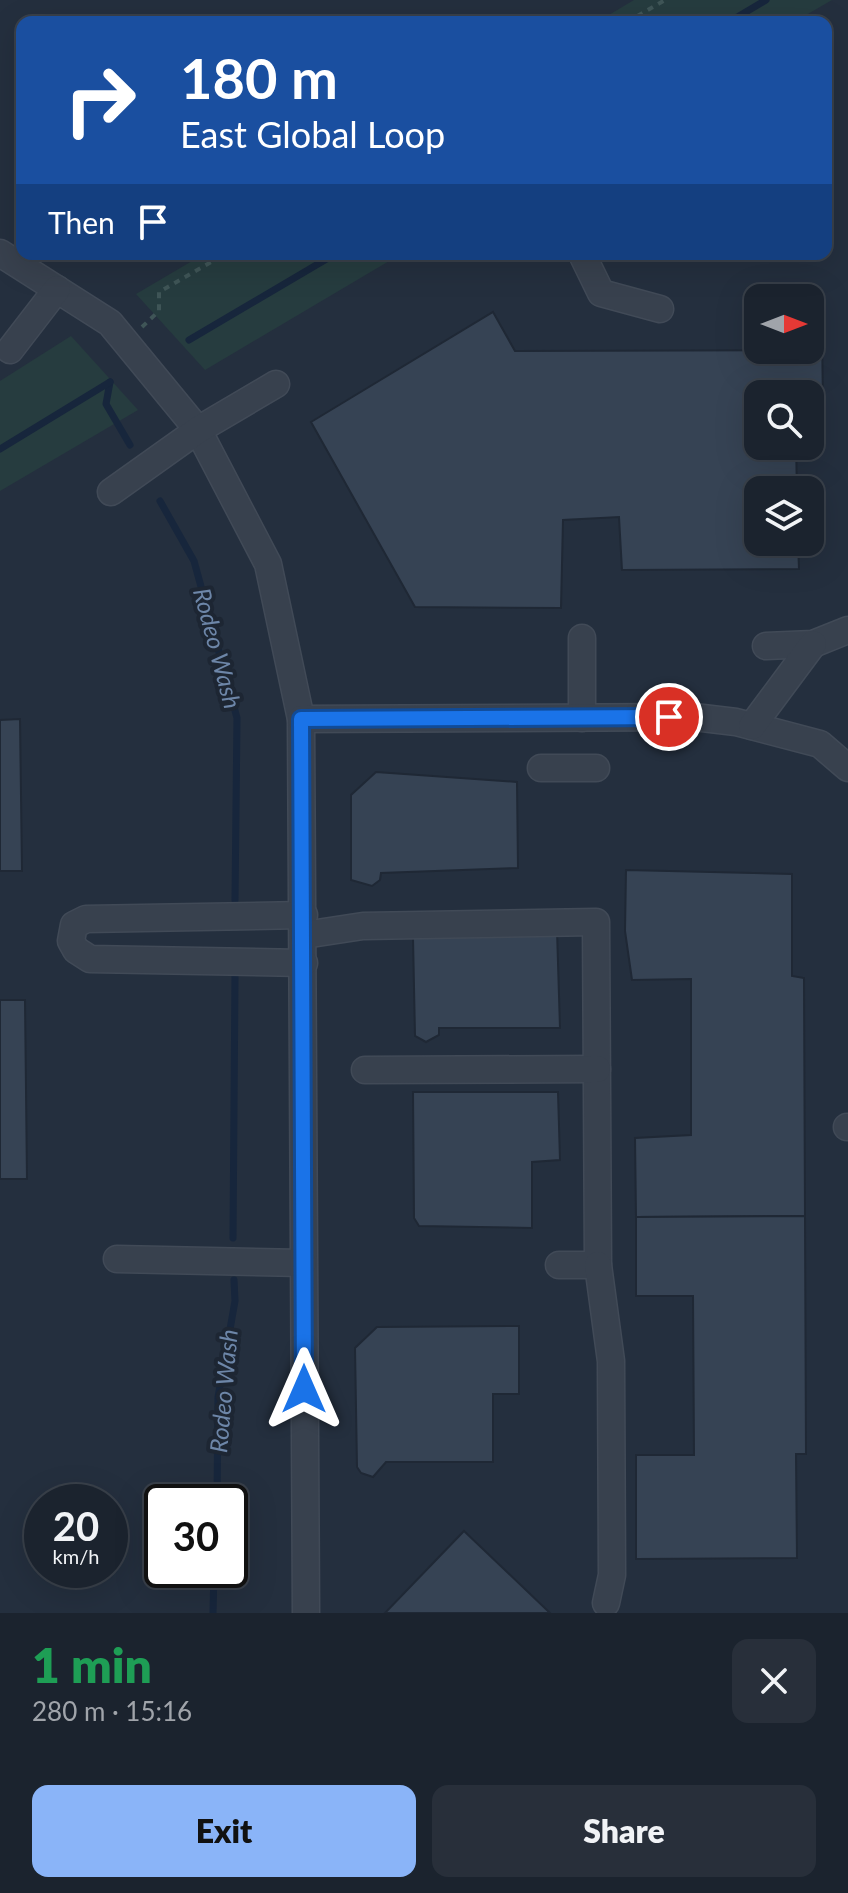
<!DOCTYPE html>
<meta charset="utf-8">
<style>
:root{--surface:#1b232e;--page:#282f3a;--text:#f1f3f6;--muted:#a0a4aa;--line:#39404a;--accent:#8ab4f8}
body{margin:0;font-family:Lato,sans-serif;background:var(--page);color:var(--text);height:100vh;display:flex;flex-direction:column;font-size:30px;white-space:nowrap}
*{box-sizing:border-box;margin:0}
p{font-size:26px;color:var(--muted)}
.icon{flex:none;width:44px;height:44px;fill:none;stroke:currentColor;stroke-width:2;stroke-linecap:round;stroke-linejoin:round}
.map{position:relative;height:1613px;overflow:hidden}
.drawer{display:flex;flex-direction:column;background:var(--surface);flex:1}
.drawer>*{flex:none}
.guide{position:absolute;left:16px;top:16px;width:816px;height:244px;border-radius:16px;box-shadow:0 8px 32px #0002,0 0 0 2px var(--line);background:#1a4fa0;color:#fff;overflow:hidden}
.needle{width:52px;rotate:90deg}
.controls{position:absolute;left:744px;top:284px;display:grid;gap:16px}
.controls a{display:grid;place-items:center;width:80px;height:80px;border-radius:16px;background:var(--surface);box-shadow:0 8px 32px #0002,0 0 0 2px var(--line);font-size:40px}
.speed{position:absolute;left:24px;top:1484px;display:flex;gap:16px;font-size:40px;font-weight:700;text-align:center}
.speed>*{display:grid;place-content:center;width:104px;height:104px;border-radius:50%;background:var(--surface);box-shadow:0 8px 32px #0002,0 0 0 2px var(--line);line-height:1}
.speed small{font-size:20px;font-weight:400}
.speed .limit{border:4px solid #111;border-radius:12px;background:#fff;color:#111}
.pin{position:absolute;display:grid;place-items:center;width:68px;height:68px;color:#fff;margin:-34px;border:4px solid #fff;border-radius:50%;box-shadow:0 2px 8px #0007}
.me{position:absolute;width:88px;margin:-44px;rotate:0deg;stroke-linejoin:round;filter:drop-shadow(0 0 6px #0008)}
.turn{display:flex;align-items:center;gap:28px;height:168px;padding:0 32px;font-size:36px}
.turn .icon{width:104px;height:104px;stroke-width:2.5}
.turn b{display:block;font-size:56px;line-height:68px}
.then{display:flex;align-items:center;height:76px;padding:0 32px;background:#0003;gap:16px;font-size:30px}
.round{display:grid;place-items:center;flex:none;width:84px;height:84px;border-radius:16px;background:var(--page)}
.summary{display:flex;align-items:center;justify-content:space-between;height:136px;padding:0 32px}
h1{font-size:48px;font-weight:800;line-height:60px;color:#1e9e55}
.action{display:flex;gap:16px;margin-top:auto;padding:16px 32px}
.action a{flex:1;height:92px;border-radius:16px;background:var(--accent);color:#111;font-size:32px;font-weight:800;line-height:92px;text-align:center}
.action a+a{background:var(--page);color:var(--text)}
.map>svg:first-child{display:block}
</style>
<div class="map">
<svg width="848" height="1613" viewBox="0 0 848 1613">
<rect width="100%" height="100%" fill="#242f3e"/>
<g fill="#263c3f">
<path d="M 634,0 L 832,0 L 794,22 L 597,22 Z"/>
<path d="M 204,254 L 401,254 L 205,370 L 136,294 Z"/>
<path d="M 71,336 L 138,410 L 0,491 L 0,381 Z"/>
</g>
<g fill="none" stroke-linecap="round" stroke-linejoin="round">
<g stroke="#17263c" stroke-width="7">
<path d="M 729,22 L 766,0"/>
<path d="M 189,340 L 335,254"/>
<path d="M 110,382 L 106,404 L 130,445"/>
<path d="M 0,449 L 110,382"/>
<path d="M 160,501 L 194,561 L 237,718 L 235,900"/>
<path d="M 233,1238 L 235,975"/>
<path d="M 217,1502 L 218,1397 L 235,1301 L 234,1280"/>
<path d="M 213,1613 L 214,1570"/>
</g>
</g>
<g fill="#364354" stroke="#1f2835" stroke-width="2">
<path d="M 493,312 L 515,351 L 810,350 L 810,330 L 822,331 L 823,405 L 810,405 L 810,394 L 758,394 L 758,446 L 796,446 L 797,490 L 758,490 L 758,542 L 798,542 L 799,569 L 622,570 L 619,517 L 563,520 L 561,608 L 415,607 L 311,422 Z"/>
<path d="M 20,719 L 22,871 L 0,871 L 0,720 Z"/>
<path d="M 376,772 L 517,782 L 518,868 L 381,873 L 380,880 L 372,886 L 351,880 L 351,795 Z"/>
<path d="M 626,870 L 792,874 L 792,976 L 804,978 L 805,1216 L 636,1217 L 635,1138 L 691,1135 L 691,979 L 632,980 L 625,931 Z"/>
<path d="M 557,930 L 560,1028 L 439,1028 L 439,1035 L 426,1042 L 415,1036 L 413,938 Z"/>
<path d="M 0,1000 L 25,1000 L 27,1179 L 0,1179 Z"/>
<path d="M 413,1092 L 558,1092 L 560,1160 L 532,1162 L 532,1228 L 419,1226 L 414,1218 Z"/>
<path d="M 805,1216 L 806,1454 L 796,1454 L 797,1558 L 636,1559 L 636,1455 L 694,1455 L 693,1296 L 636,1296 L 636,1217 Z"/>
<path d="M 519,1326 L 519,1394 L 493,1394 L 493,1462 L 386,1462 L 373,1477 L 361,1473 L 357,1467 L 355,1348 L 377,1327 Z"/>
<path d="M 464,1531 L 550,1613 L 385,1613 Z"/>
</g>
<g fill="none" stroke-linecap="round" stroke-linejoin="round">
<defs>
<g id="minor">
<path d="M 0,253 L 110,323 L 198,430 L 268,564 L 301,719 L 306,1613"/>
<path d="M 582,254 L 601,293 L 660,309"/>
<path d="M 10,350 L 57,289"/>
<path d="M 111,492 L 198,430 L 276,384"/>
<path d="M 582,638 L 582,718"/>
<path d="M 766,646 L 813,644 L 848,630"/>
<path d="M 301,719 L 694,717 L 736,722 L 820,744 L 848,768"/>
<path d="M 752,726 L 813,644"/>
<path d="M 541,768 L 596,768"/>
<path d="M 304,915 L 86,919 L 74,925 L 71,941 L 76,950 L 90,959 L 304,963"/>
<path d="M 304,935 L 363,926 L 596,922 L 598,1265 L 559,1265"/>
<path d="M 365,1070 L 597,1069"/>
<path d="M 847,1127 L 848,1127"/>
<path d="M 117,1259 L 303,1263"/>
<path d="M 598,1265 L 611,1361 L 612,1575 L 606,1603"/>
</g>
</defs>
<use href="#minor" stroke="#414a57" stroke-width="29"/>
<g stroke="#3f5557" stroke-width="4" stroke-dasharray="6 6" stroke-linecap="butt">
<path d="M 627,22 L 665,0"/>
<path d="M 142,327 L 159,311 L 159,292 L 225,254"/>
</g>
<use href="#minor" stroke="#38414e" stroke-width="26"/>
</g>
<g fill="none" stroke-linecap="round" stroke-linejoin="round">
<defs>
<path id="route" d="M 304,1389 L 301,719 L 669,717"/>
</defs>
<use href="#route" stroke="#114b97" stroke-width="20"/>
<use href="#route" stroke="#1a73e8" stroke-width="14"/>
</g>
<g text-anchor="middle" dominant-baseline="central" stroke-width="8" stroke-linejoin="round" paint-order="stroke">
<g font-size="24" font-style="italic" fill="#6d86a8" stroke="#1d2633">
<text transform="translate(218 648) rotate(75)">Rodeo Wash</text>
<text transform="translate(223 1391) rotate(-85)">Rodeo Wash</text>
</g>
</g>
</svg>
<div class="controls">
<a><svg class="needle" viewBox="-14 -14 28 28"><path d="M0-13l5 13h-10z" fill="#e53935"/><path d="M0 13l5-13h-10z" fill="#a0a4aa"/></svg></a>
<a><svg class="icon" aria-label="search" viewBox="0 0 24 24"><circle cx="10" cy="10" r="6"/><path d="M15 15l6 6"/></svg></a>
<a><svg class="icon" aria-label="layers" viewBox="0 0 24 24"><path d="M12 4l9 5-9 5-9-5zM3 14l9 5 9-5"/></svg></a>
</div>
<div class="speed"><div>20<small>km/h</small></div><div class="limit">30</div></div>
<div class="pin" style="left:669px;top:717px;background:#d93025"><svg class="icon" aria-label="arrive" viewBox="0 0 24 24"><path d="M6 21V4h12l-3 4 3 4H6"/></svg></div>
<svg class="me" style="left:304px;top:1389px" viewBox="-20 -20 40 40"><path d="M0-17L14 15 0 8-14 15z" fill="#1a73e8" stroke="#fff" stroke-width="4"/></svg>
<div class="guide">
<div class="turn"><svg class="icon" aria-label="right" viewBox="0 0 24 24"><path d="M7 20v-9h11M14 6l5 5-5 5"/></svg><div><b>180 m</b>East Global Loop</div></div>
<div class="then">Then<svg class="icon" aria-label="arrive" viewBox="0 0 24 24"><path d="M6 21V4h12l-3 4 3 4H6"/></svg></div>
</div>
</div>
<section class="drawer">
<div class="summary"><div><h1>1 min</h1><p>280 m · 15:16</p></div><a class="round"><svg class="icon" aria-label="close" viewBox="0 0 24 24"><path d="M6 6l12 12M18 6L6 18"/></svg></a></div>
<div class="action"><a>Exit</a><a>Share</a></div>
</section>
